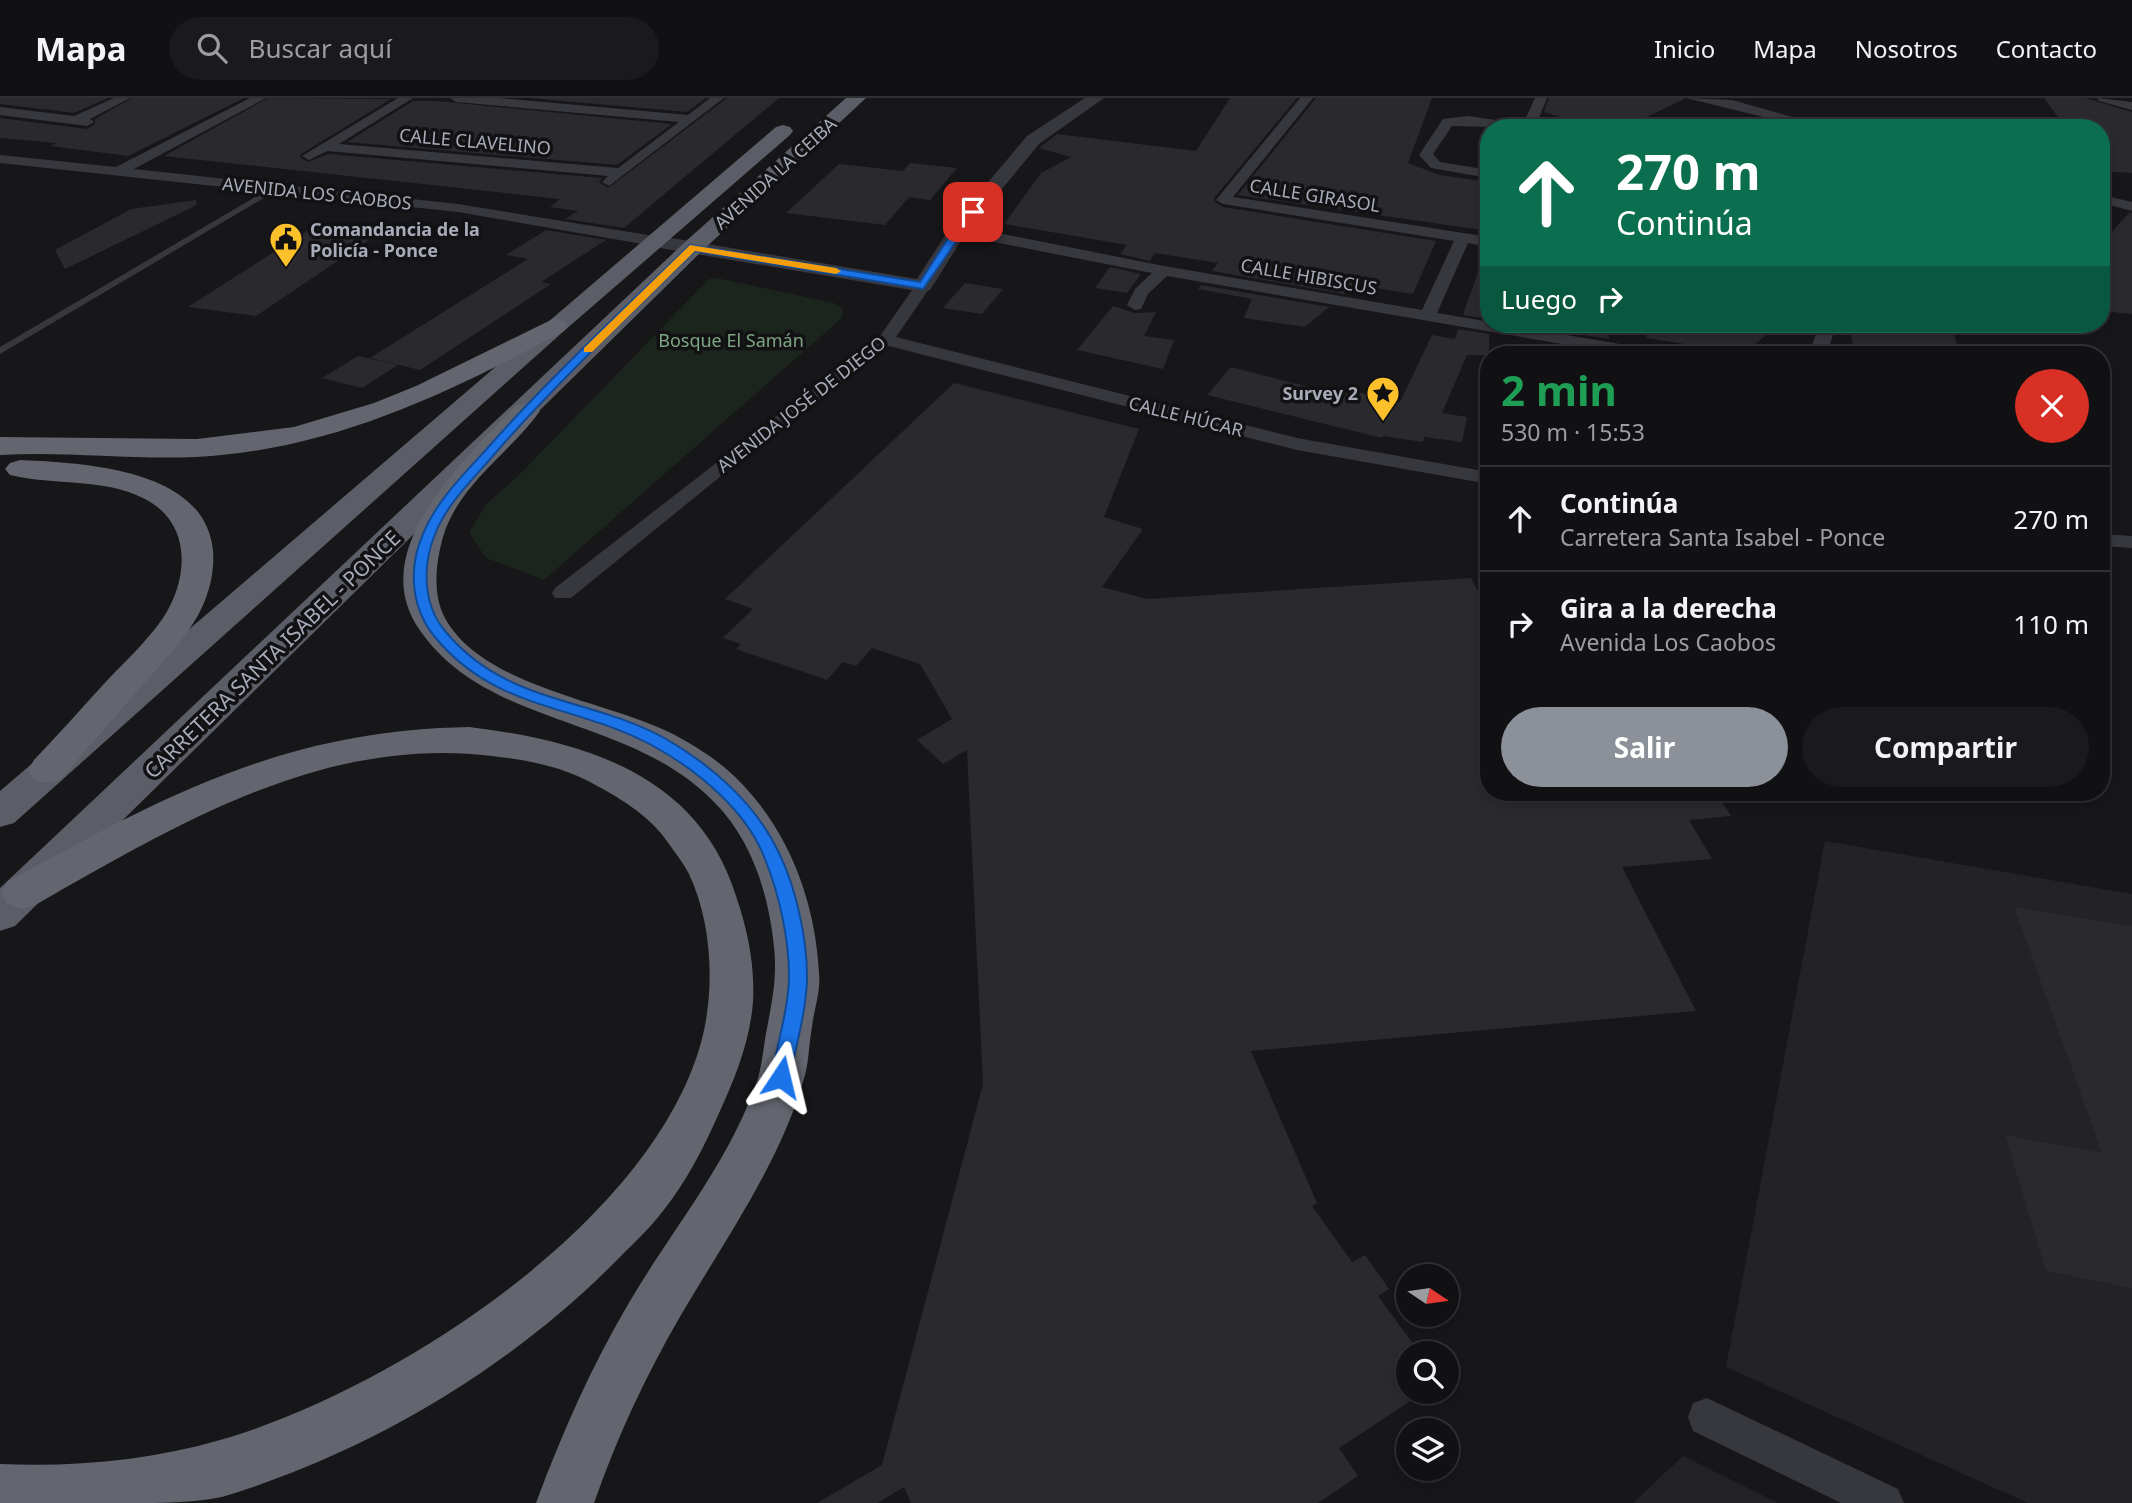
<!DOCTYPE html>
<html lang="es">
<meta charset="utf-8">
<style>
:root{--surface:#111013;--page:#1a191c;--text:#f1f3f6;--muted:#9c9da0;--line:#303033;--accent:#8c9099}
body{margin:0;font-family:"Noto Sans",sans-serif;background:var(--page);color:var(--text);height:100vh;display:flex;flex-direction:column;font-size:26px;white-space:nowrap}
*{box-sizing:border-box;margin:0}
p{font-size:23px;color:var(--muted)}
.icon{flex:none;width:38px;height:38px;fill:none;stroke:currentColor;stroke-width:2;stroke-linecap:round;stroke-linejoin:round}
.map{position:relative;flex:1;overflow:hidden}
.side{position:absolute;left:1480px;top:248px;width:630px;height:455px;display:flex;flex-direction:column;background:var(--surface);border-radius:28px;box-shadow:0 4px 10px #0003,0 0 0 2px var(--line)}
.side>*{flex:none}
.banner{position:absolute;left:1480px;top:21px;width:630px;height:214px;border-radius:28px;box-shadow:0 4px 10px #0003,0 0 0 2px var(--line);background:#0b6e4f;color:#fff;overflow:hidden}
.needle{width:46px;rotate:103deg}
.fabs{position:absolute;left:1396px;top:1166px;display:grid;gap:14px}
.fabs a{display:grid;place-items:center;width:63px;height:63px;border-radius:50%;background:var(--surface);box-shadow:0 4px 10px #0003,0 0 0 2px var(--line);font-size:35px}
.pin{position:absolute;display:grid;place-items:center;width:60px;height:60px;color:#fff;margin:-30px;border-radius:14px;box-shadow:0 4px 10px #0006}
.me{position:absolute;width:77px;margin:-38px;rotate:10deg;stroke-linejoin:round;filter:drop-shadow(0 0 5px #0008)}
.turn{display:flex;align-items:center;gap:24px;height:147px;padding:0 21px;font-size:32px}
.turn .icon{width:91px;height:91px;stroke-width:2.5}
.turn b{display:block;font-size:49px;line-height:60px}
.then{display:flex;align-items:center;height:66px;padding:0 21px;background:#0003;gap:14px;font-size:26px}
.round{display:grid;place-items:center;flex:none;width:74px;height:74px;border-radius:37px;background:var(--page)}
.summary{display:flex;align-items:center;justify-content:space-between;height:119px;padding:0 21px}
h1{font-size:42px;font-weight:700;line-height:52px;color:#1e9e55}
.primary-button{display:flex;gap:14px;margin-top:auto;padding:14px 21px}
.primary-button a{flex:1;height:80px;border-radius:42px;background:var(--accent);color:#fff;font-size:28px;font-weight:700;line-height:80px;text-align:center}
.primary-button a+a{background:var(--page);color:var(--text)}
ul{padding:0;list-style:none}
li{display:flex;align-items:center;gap:21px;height:105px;padding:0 21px;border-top:2px solid var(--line)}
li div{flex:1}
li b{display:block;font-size:26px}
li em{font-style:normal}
header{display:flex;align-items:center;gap:42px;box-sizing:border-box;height:98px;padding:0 35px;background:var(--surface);border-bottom:2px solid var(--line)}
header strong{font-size:33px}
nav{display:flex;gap:38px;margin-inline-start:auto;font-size:24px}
.search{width:490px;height:63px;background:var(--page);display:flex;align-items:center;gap:18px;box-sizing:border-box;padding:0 24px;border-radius:38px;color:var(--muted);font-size:26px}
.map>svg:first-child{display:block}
</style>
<header>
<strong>Mapa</strong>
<div class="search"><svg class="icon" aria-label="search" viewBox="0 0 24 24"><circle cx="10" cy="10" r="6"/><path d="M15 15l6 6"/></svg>Buscar aquí</div>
<nav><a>Inicio</a><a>Mapa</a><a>Nosotros</a><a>Contacto</a></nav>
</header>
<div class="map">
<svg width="2132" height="1405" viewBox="0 0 2132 1405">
<rect width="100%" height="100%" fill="#171619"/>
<g fill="#232226">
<path d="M 1825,743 L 2132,796 L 2132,1405 L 2028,1405 L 1726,1269 Z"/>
<path d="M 1683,1358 L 1778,1405 L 1633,1405 Z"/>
</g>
<path fill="#1c241e" d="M 717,180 L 834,205 L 843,211 L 842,220 L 544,482 L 486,460 L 469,435 L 486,406 L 519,377 L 709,181 Z"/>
<g fill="#2a292d">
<path d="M 0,0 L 108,0 L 74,15 L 0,6 Z"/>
<path d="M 132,0 L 244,0 L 128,58 L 50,48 L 57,45 L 0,40 L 0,20 L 87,31 L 95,26 L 95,21 Z"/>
<path d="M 268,0 L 391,1 L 301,56 L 300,59 L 308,64 L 328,56 L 602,80 L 599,84 L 608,90 L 727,0 L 779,0 L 624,130 L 565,121 L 578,113 L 550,109 L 560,101 L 164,58 Z"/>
<path d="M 528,0 L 706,0 L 687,14 Z"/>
<path d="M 1230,0 L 1297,0 L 1214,100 L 1215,104 L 1223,109 L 1436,143 L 1413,196 L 1362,188 L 1353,188 L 1344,196 L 1212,173 L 1218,165 L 1155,155 L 1150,163 L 1120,156 L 1127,147 L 1004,126 L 1041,75 L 1071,59 L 1039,50 L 1057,36 L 1196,53 Z"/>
<path d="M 1316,0 L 1432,0 L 1408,65 L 1440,77 L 1489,84 L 1489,133 L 1238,97 Z"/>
<path d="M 1549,0 L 1683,0 L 1684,1 L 1624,30 L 1596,30 L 1544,14 Z"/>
<path d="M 2044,0 L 2085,0 L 2132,14 L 2132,75 L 2102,73 L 2102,30 L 2066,30 Z"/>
<path d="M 413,3 L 437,3 L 672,26 L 617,67 L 347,44 Z"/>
<path d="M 910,65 L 957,70 L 930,102 L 909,99 L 885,127 L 786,115 L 839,66 L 903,73 Z"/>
<path d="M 196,102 L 197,107 L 65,171 L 55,152 L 131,111 Z"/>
<path d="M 2129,115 L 2132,115 L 2132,216 L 2102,213 L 2102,145 Z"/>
<path d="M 318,126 L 381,134 L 256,218 L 188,209 Z"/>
<path d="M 546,132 L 606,142 L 541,184 L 551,186 L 420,272 L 370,260 L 528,161 L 506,157 Z"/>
<path d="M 1485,154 L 1489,154 L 1489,221 L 1463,217 Z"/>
<path d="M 1110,169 L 1141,176 L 1127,195 L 1095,190 Z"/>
<path d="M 965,185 L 1003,191 L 982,216 L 943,210 Z"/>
<path d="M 1201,187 L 1329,209 L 1305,229 L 1244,220 L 1252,201 L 1198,191 Z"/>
<path d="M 1113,208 L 1135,215 L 1156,214 L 1144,238 L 1174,242 L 1163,271 L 1077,252 Z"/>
<path d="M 1586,226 L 1607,226 L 1609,241 L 1584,237 Z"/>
<path d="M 1647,226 L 1781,226 L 1755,246 L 1755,257 L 1646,240 Z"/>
<path d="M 1848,226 L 1950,226 L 1961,257 L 1856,257 Z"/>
<path d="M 1458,231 L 1489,236 L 1489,257 L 1467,257 L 1442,315 L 1467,319 L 1462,344 L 1424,339 L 1423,344 L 1383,338 L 1382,340 L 1207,297 L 1231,269 L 1344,298 L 1350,292 L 1400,304 L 1432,237 L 1455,241 Z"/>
<path d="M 358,258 L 398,267 L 362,290 L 322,280 Z"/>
<path d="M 954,285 L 1139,331 L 1104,419 L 1143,431 L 1102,489 L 1147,501 L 1471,480 L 1489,515 L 1489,695 L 1716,695 L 1731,718 L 1689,722 L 1712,761 L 1622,769 L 1696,913 L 1251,953 L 1317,1105 L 1312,1108 L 1352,1164 L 1365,1157 L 1389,1191 L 1378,1198 L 1420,1255 L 1409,1255 L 1409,1293 L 1426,1293 L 1339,1350 L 1358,1378 L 1318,1405 L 911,1405 L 904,1389 L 878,1405 L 817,1405 L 882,1367 L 983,986 L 967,652 L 943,666 L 917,642 L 952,621 L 920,566 L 872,550 L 856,568 L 843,564 L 827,582 L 736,551 L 741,546 L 723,540 L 753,511 L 725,501 Z"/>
<path d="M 2014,809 L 2132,828 L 2132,1190 L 2046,1173 L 2005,1037 L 2102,1055 Z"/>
</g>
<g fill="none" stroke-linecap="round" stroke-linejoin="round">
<path fill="#37383e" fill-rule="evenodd" d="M 272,89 L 279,91 L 0,256 L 0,249 Z"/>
<g fill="#37383e" fill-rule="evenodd">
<path d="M 114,0 L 130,0 L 90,21 L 94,24 L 87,28 L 0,17 L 0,9 L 74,18 Z"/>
<path d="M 250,0 L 266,0 L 134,71 L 458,106 L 654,138 L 662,143 L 654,148 L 458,114 L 0,65 L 0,57 L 116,69 Z"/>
<path d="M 398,0 L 413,0 L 339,46 L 618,70 L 679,24 L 456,4 L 450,0 L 499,0 L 688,17 L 710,0 L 724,0 L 609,88 L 602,84 L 608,78 L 327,53 L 309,62 L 302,58 Z"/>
<path d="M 1300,0 L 1313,0 L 1233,99 L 1489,139 L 1489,149 L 1468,145 L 1437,215 L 1655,252 L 1664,257 L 1626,257 L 1167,178 L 1148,196 L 1141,211 L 1135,212 L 1127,207 L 1135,191 L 1152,175 L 958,137 L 950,132 L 958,127 L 1164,168 L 1422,212 L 1454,143 L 1223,106 L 1216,102 Z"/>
<path d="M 1535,0 L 1547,0 L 1535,30 L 1452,28 L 1433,56 L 1440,64 L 1489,72 L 1489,80 L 1431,70 L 1419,57 L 1443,21 L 1468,18 L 1523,26 Z"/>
<path d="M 1686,0 L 1732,2 L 1832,30 L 1809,30 Z"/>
<path d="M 2097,0 L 2132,4 L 2132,12 L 2099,3 Z"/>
<path d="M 2102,97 L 2132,104 L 2132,113 L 2102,105 Z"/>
<path d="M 923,183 L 931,188 L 896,239 L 1297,340 L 1489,374 L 1489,386 L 1297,352 L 889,248 L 732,369 L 571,500 L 555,500 L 552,495 L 555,490 L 880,238 L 917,185 Z"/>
<path d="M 1820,226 L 1837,226 L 1826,257 L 1808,257 Z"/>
<path d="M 2102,436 L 2132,438 L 2132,450 L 2102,448 Z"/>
<path d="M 1707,1300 L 1898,1391 L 1904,1405 L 1841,1405 L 1693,1333 L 1688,1319 L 1693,1305 Z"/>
</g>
<path fill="#37383e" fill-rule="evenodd" d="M 1085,0 L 1104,0 L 1039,46 L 966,135 L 930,192 L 923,194 L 654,149 L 644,143 L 654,137 L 917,181 L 951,128 L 1027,38 Z"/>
<g fill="#5b5e66" fill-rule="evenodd">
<path d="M 846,0 L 866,0 L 701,154 L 15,828 L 0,833 L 0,790 L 685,144 Z"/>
<path d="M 783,27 L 790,29 L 793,33 L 790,37 L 564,233 L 14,725 L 0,729 L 0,693 L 776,29 Z"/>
</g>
<g fill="#63666f" fill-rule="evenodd">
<path d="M 555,220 L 564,223 L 568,228 L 564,233 C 447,296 331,352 196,359 C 131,362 65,353 0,357 L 0,339 L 197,341 L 294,329 L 374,305 L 416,288 Z"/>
<path d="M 526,305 L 536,307 L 540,313 C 510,355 458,387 443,439 C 436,464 432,496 445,520 C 479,583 589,601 650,626 C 672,634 692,646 711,659 C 779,708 815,792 819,875 C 821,893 814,911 812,929 C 809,945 809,962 805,977 C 781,1064 726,1140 681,1217 C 646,1277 617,1339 594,1405 L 536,1405 C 562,1335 592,1267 630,1203 C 673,1130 731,1062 758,980 C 763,962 764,943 768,925 C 773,899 777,876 774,849 C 769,797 752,742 714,704 C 629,616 487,631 419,531 C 364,451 467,360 516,307 Z"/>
<path d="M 20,362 C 83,365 206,370 213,453 C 215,475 208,500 197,519 C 182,545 160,567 141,589 C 114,620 87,651 60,682 L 47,685 L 34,682 L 28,672 L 34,662 C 57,638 79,613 102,588 C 122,566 146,545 163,520 C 189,481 192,425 145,401 C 102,379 55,388 10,377 L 5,371 L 10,365 Z"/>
<path d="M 469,629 C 584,643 698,676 736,798 C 748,833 755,867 753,904 C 750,942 736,978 720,1013 C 705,1047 687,1083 663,1113 C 650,1130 634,1145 619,1160 C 511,1270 370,1354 222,1399 C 192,1405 161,1405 129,1405 C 86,1405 43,1405 0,1405 L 0,1366 C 75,1369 147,1363 220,1342 C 392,1293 654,1124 702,941 C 715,889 712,825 689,776 C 684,766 676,756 669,746 C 650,717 617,698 586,682 C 556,667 525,662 492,658 C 324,637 176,727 37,806 L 22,811 L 7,806 L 1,795 L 7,784 C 164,698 285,632 469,629 Z"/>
</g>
</g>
<path fill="#1a73e8" stroke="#114b97" stroke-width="2" d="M 973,111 L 977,114 L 923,191 L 695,153 C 626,220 555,286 492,359 C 471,383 447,406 435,436 C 422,468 423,507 445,533 C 506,607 589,598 666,641 C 713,668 757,707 780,757 C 796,791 807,840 807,878 C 807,911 796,947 790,979 L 787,985 L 781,988 L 774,985 L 771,979 C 777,948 789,908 789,878 C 789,840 779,796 765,761 C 747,713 698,673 655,649 C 576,605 496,614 434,538 C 411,509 408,470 423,436 C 436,404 461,379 484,354 C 548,281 620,215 690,147 L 920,184 L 955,130 Z"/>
<path fill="#f59e0b" d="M 690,147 L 836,170 L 841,173 L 836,176 L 695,153 L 592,254 L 584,254 L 584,250 Z"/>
<defs>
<symbol id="civic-pin" viewBox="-11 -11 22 30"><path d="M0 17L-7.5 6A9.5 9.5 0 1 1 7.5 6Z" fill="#fcc02b" stroke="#121114"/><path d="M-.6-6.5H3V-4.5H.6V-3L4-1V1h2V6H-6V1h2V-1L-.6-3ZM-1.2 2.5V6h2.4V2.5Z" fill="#111"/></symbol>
<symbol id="sight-pin" viewBox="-11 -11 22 30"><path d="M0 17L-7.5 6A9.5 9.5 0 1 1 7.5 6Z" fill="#fcc02b" stroke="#121114"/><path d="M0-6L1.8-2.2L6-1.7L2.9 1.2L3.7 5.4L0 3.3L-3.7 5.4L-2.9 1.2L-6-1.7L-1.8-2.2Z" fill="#111"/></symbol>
</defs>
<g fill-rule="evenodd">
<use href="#civic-pin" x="267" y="122" width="38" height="52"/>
<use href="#sight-pin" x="1364" y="276" width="38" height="52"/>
</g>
<g text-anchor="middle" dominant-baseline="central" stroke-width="7" stroke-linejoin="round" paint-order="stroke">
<g font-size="18" fill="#a8acb9" stroke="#121114">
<text transform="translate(475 43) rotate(5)">CALLE CLAVELINO</text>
<text transform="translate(775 75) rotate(-42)">AVENIDA LA CEIBA</text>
<text transform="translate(317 95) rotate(6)">AVENIDA LOS CAOBOS</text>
<text transform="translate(1315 97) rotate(9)">CALLE GIRASOL</text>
<text transform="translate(1309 178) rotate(10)">CALLE HIBISCUS</text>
<text transform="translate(801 306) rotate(-38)">AVENIDA JOSÉ DE DIEGO</text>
<text transform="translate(1186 318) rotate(14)">CALLE HÚCAR</text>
</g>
<g font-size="18" font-weight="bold" fill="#a8acb9" stroke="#121114" text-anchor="start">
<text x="310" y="131">Comandancia de la<tspan x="310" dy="21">Policía - Ponce</tspan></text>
<text x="1358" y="295" text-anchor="end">Survey 2</text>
</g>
<g font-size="18" fill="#7ea582" stroke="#121114">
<text x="731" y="242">Bosque El Samán</text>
</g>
<g font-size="21" fill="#a8acb9" stroke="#121114">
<text transform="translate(272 556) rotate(-44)">CARRETERA SANTA ISABEL - PONCE</text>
</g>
</g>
</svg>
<div class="fabs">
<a><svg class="needle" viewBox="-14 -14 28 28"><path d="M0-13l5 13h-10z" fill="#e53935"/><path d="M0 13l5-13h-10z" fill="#9c9da0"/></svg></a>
<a><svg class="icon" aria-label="search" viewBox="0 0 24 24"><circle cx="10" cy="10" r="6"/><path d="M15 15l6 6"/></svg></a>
<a><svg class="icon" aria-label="layers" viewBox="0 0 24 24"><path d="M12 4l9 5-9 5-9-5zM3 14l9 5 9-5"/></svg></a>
</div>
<div class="pin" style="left:973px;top:114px;background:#d93025"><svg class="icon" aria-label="arrive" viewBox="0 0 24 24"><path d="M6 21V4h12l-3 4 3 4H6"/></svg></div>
<svg class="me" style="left:781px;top:979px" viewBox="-20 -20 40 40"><path d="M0-17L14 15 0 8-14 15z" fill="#1a73e8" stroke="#fff" stroke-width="4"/></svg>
<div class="banner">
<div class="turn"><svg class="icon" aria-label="ahead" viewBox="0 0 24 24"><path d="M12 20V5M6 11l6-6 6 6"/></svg><div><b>270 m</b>Continúa</div></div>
<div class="then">Luego<svg class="icon" aria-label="right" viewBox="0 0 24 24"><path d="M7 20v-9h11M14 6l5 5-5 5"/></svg></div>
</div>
<section class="side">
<div class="summary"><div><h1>2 min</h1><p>530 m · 15:53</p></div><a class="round" style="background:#d93025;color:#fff"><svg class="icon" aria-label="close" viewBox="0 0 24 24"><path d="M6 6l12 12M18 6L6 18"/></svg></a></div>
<ul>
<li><svg class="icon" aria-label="ahead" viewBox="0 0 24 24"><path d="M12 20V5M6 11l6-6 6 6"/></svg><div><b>Continúa</b><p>Carretera Santa Isabel - Ponce</p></div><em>270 m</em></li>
<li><svg class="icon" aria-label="right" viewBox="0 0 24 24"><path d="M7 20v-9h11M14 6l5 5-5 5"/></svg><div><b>Gira a la derecha</b><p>Avenida Los Caobos</p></div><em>110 m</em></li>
</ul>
<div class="primary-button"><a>Salir</a><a>Compartir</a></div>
</section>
</div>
